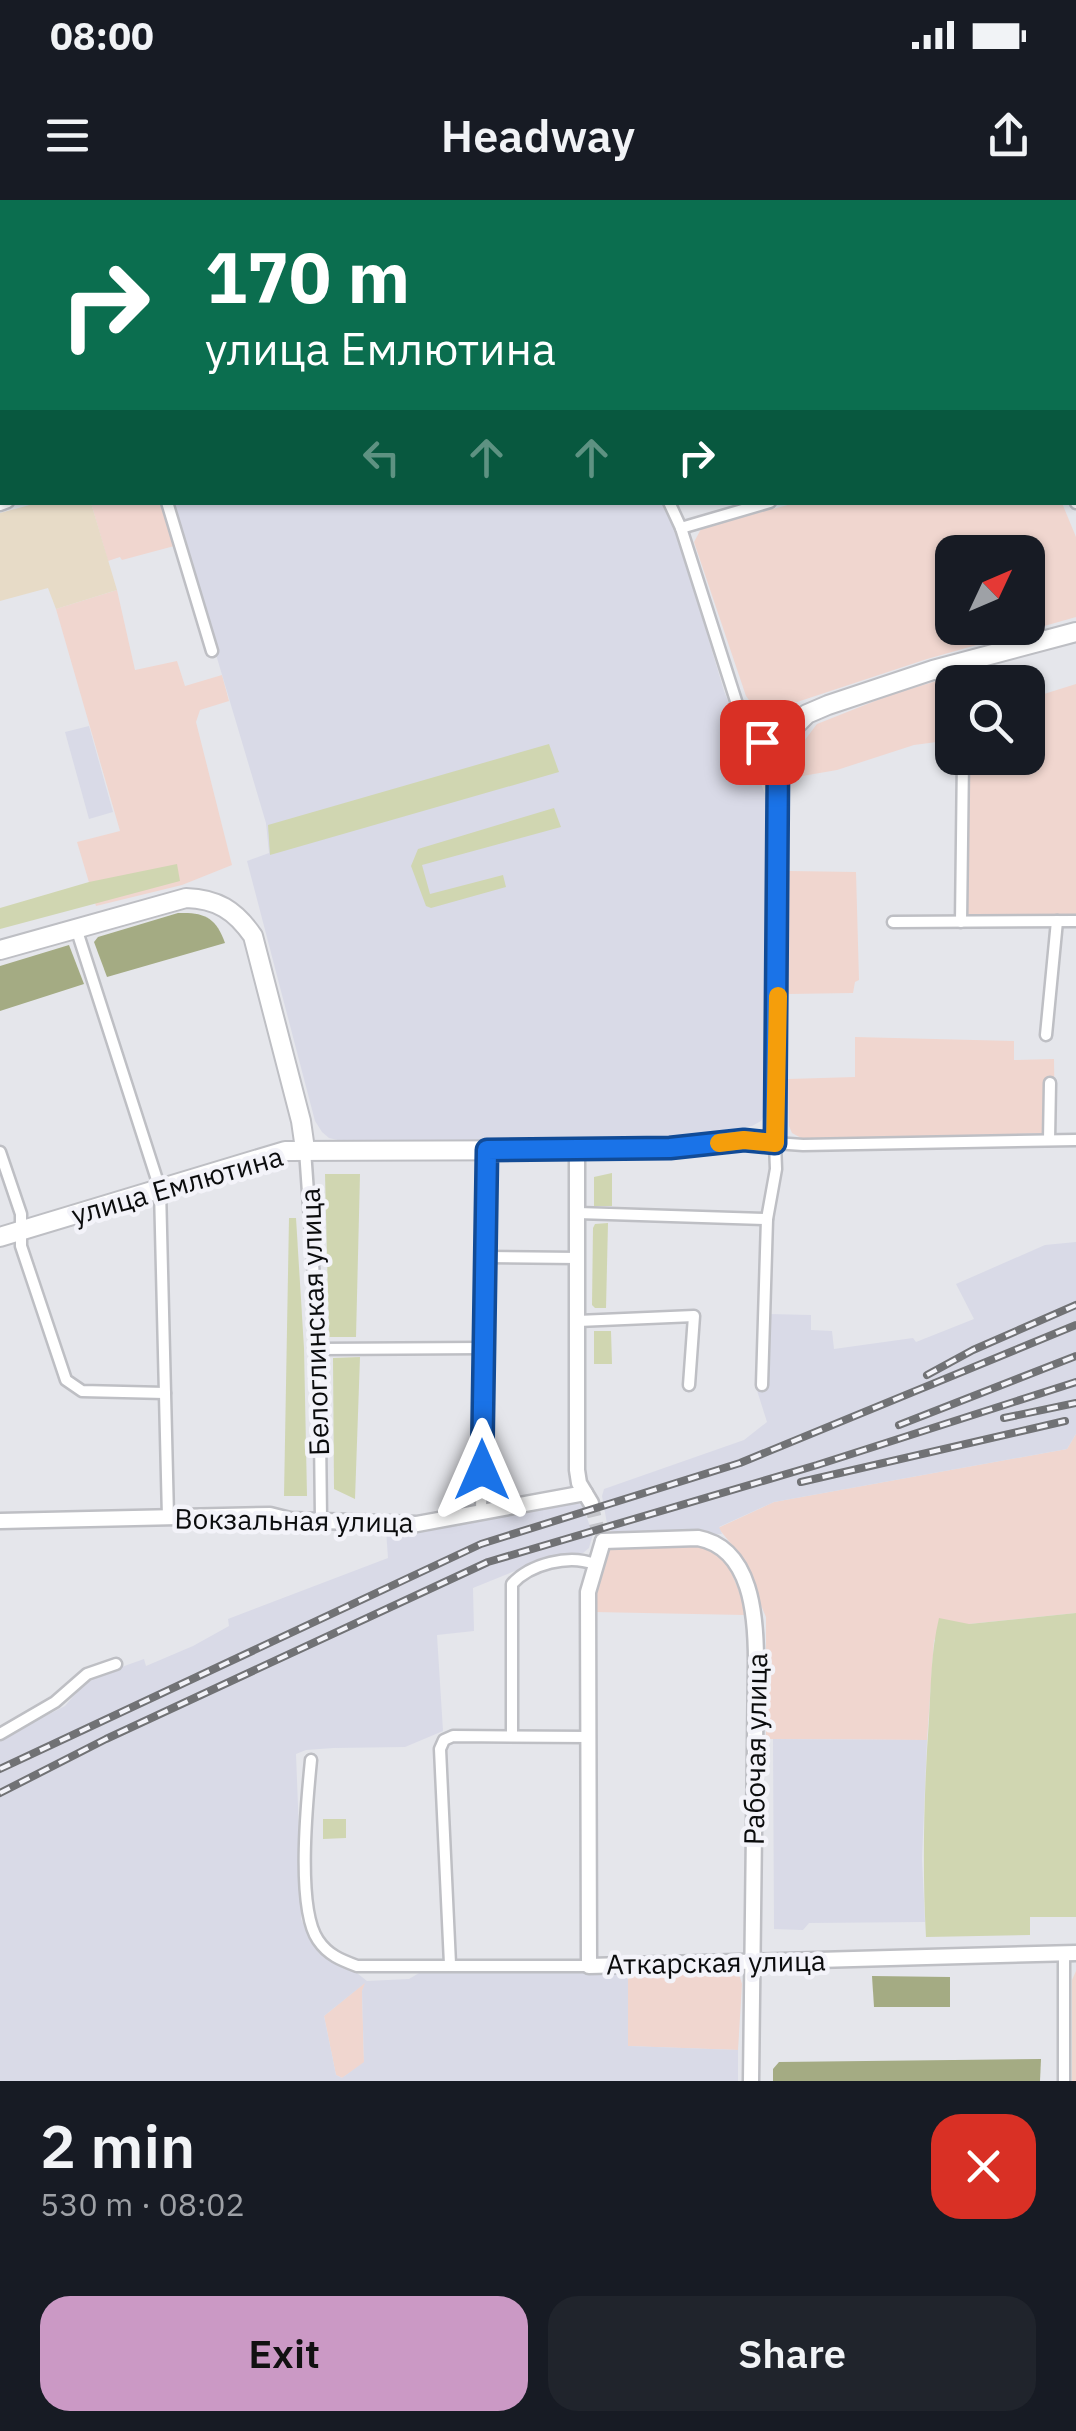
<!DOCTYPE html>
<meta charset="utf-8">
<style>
:root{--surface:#171b24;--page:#20242c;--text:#f1f3f6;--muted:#9ea1a6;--accent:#cb99c5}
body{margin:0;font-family:"IBM Plex Sans",sans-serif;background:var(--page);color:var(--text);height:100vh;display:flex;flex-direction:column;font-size:38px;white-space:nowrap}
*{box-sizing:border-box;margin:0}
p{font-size:32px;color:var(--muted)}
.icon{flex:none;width:55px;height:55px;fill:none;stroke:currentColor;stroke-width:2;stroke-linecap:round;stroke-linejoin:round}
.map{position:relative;height:1881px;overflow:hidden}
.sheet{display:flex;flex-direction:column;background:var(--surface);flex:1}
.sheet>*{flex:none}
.hud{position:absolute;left:0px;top:0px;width:1078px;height:305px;box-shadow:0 2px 8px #0004;background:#0b6e4f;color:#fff;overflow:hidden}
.needle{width:65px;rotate:46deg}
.tools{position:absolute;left:935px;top:335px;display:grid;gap:20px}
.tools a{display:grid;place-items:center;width:110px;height:110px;border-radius:20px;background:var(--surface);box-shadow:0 2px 8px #0004;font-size:50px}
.pin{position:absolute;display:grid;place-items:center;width:85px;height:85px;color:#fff;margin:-42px;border-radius:20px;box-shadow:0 5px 15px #0006}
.me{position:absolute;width:110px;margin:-55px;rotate:0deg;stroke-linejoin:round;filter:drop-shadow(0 0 8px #0008)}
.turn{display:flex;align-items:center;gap:35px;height:210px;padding:0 40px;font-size:45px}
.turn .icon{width:130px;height:130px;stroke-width:2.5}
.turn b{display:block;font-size:70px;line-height:85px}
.lanes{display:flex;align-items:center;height:95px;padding:0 40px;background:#0003;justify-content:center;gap:50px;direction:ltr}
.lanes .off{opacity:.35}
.round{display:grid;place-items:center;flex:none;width:105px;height:105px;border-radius:30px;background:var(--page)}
.head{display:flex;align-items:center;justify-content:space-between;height:170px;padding:0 40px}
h1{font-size:60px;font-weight:600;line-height:75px}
.action{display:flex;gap:20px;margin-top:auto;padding:20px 40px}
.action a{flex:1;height:115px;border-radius:30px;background:var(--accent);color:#111;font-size:40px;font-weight:600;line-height:115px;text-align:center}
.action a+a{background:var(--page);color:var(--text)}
.status{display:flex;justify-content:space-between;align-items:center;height:70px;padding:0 50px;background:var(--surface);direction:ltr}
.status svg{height:28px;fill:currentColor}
header{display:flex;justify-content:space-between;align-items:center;height:130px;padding:0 40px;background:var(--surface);font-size:45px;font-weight:600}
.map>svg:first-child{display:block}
</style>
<div class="status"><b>08:00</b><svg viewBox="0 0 49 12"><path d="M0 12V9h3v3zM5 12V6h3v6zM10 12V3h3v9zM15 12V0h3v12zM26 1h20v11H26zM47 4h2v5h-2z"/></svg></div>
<header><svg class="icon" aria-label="menu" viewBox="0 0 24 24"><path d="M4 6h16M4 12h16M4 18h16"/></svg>Headway<svg class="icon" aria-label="share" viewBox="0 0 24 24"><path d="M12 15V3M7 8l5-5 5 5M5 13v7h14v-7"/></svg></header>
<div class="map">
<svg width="1076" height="1881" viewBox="0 0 1076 1881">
<rect width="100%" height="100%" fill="#e5e6eb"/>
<g fill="#f0d6cf" fill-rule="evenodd">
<path d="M 799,302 L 1062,303 L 1076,337 L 1076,417 L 927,459 L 773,510 L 754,507 L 746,496 L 694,342 L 701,329 L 709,326 ZM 952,352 L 1028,352 L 1028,428 L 952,428 Z"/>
<path d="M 91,303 L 165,303 L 178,345 L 122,360 L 120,357 L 108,361 Z"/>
<path d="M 117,390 L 135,470 L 177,461 L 185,486 L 222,475 L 229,501 L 200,510 L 196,522 L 232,665 L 182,685 L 96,706 L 77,642 L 120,631 L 56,409 Z"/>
<path d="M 950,477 L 957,482 L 952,482 L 952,540 L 914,545 L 837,570 L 791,578 L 798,549 L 817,524 L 890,495 Z"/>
<path d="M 1076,484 L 1076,724 L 967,725 L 962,558 L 1028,558 L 1028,499 Z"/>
<path d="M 789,671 L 856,672 L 859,780 L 855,782 L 853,793 L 788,794 Z"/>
<path d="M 855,837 L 1014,841 L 1014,860 L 1054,859 L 1055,933 L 803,939 L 792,933 L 789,926 L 788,879 L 855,877 Z"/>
<path d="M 1076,1234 L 1076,1413 L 969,1424 L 934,1440 L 927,1540 L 766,1539 L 766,1417 L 738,1352 L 718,1328 L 774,1302 L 1067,1249 Z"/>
<path d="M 696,1344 L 719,1354 L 729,1367 L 741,1396 L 744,1415 L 594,1412 L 594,1392 L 608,1349 Z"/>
<path d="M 730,1770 L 739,1774 L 742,1784 L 738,1850 L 627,1846 L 628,1772 Z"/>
<path d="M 1076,1771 L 1076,1881 L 1072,1881 L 1072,1780 Z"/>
<path d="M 367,1781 L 362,1791 L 364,1863 L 342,1878 L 336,1875 L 324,1816 Z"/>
</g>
<g fill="#d9dae7" fill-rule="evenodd">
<path d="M 140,0 L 369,0 L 372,2 L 141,2 Z"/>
<path d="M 171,303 L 663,303 L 676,330 L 724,491 L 767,599 L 772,623 L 768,907 L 761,921 L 752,926 L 664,939 L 572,941 L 350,943 L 329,938 L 322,932 L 315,921 L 247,661 L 269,653 L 266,623 Z"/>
<path d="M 89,526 L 113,612 L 89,619 L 65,532 Z"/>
<path d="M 1076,1042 L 1076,1234 L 1067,1249 L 774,1302 L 719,1327 L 722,1334 L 619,1335 L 608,1329 L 602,1296 L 604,1289 L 744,1240 L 767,1222 L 755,1184 L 767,1181 L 769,1114 L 811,1115 L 811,1130 L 832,1131 L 834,1149 L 913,1138 L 916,1142 L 974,1119 L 956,1084 L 1045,1045 Z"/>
<path d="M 570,1301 L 582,1305 L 593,1334 L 589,1348 L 583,1353 L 532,1364 L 473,1388 L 474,1431 L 437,1435 L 443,1531 L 405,1547 L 333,1548 L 306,1550 L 296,1554 L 299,1632 L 304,1665 L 301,1719 L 312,1743 L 331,1762 L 352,1769 L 367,1781 L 409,1779 L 424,1770 L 628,1772 L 628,1846 L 738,1850 L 738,1881 L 0,1881 L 0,1539 L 65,1506 L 88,1479 L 144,1459 L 146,1466 L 193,1446 L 229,1426 L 228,1419 L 388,1358 L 386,1330 L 415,1330 ZM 365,1783 L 362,1791 L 364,1862 L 342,1878 L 336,1875 L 324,1816 Z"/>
<path d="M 773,1539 L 927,1540 L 922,1659 L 925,1722 L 809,1723 L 803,1730 L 774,1729 Z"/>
</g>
<path fill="#e7dbc7" d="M 37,303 L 91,303 L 117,390 L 56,409 L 48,388 L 0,401 L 0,313 Z"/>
<g fill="#d0d6b1">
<path d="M 875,0 L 1076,0 L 1076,205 L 1075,2 Z"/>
<path d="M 549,544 L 559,572 L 270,655 L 268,625 Z"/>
<path d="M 554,608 L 561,627 L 422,665 L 430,694 L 503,675 L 506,687 L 431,708 L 426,706 L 411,666 L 418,649 Z"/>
<path d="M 177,664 L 180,681 L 0,729 L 0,708 L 89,682 Z"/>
<path d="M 612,973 L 612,1006 L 594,1006 L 594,977 Z"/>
<path d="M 325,974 L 360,974 L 356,1137 L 329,1137 Z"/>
<path d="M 289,1018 L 296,1018 L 304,1148 L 307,1296 L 284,1296 Z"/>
<path d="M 608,1023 L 606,1108 L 595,1108 L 592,1105 L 593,1028 L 595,1024 Z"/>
<path d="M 594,1131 L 611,1131 L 612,1164 L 594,1164 Z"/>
<path d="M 360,1157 L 355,1299 L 334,1289 L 333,1158 Z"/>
<path d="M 1076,1413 L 1076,1717 L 1030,1717 L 1030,1735 L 926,1737 C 922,1664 924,1592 929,1519 C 931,1485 931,1451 939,1418 L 969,1424 Z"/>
<path d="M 323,1619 L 346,1619 L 346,1638 L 323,1639 Z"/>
</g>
<g fill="#a4ab83">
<path d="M 178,713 C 204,712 216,717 225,743 L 107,777 L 94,742 L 98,737 Z"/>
<path d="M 69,745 L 84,784 L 0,811 L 0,766 Z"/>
<path d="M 872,1776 L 950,1777 L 950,1807 L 874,1807 Z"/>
<path d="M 1041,1859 L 1040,1881 L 773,1881 L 773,1869 L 779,1862 Z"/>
</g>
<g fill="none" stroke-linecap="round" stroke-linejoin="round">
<path stroke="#c4c5ca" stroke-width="14" stroke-dasharray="14 7" stroke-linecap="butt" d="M 591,1303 L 598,1331"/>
<defs>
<g id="minor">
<path d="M 379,0 L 382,2"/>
<path d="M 582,0 L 583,2"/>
<path d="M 776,0 L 777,2"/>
<path d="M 719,2 L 729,0"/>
<path d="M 0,12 L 2,20"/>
<path d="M 0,112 L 2,111"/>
<path d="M 1075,223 L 1076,223"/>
<path d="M 1075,299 L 1076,303"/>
<path d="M 167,302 L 212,451"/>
<path d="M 669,302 L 681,328 L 744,526 L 778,559"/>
<path d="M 0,305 L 8,302"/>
<path d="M 681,328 L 770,302"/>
<path d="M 955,464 L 959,482"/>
<path d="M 893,722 L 1076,721"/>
<path d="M 961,722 L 963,558"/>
<path d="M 76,728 L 160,989 L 168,1317"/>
<path d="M 1046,835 L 1057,721"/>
<path d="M 1049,940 L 1050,883"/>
<path d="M 305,950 L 319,1149 L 321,1319"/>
<path d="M 0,952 L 21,1014 L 21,1046 L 66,1180 L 82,1191 L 165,1193"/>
<path d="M 578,1013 L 767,1019"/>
<path d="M 485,1057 L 578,1058"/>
<path d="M 578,1121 L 694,1116 L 689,1185"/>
<path d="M 319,1149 L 483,1148"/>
<path d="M 762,1185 L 767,1019 L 776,969 L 775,943 L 803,945 L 1076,940"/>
<path d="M 481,1313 L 487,950"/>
<path d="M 0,1534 L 55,1502 L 87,1474 L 116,1464"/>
<path d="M 512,1536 L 512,1384 C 530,1364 569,1354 594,1364"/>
<path d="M 311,1560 C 307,1601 296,1708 318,1740 C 328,1755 341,1760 357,1766 L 589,1766"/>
<path d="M 1064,1753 L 1064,1881"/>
<path d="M 450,1764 L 440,1549 L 444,1540 L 453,1536 L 589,1537"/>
</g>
<g id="tertiary">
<path d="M 577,950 L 577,1270 L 579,1283 L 591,1303"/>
<path d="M 0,1321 L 270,1315 L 290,1320 L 417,1324 L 585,1293"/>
<path d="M 603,1341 L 588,1392 L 589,1766 L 1076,1753"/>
<path d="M 603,1341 L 698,1338 C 752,1348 756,1417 756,1462 L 751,1881"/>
</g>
<g id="primary">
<path d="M 0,750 L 186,698 C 217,699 235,710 253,736 L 301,921 L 305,949"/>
<path d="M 0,1037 L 285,951 L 577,950 L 670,948 L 744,940 L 775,943 L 778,559 L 794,527 L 807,514 L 828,505 L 933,470 L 1076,432"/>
</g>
</defs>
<use href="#minor" stroke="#bebfc4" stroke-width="15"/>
<use href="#tertiary" stroke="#bebfc4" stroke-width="19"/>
<use href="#primary" stroke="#bebfc4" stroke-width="22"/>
<use href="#minor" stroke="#fff" stroke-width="10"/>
<use href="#tertiary" stroke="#fff" stroke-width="14"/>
<use href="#primary" stroke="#fff" stroke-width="18"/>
<defs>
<g id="rail">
<path d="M 927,1175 L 973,1150 L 1076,1105"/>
<path d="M 1004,1218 L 1076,1203"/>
<path d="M 899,1225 L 1076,1156"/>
<path d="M 801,1282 L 1065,1221"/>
<path d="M 0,1569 L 481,1344 L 740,1263 L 1076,1125"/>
<path d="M 0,1593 L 106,1539 L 488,1362 L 817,1265 L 1076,1182"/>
</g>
</defs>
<use href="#rail" stroke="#717275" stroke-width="8"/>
<use href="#rail" stroke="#f3f3f9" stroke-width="4" stroke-dasharray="11" stroke-linecap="butt"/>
</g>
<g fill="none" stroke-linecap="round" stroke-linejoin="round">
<defs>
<path id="route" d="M 482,1270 L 487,950 L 670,948 L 744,940 L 775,943 L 778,559 L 762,542"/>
</defs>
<use href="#route" stroke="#114b97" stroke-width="25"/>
<use href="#route" stroke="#1a73e8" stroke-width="18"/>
<path stroke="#f59e0b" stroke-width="18" d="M 719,943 L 744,940 L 775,943 L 778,796"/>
</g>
<g text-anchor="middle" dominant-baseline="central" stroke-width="9" stroke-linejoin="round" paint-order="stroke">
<g font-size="28" fill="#0b0c0d" stroke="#f3f3f9">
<text transform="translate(177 985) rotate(-16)">улица Емлютина</text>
<text transform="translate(314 1122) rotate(-92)">Белоглинская улица</text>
<text transform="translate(294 1320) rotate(1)">Вокзальная улица</text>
<text transform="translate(755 1549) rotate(-89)">Рабочая улица</text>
<text transform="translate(716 1762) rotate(-1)">Аткарская улица</text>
</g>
</g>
</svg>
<div class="tools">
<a><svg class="needle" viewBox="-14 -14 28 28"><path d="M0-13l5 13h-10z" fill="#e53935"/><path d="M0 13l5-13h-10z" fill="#9ea1a6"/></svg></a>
<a><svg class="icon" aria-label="search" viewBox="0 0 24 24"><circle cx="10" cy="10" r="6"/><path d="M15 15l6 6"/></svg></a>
</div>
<div class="pin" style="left:762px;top:542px;background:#d93025"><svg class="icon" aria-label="arrive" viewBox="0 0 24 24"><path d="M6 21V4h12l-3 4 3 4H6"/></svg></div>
<svg class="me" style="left:482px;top:1270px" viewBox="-20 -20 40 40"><path d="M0-17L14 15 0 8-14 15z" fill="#1a73e8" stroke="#fff" stroke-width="4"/></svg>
<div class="hud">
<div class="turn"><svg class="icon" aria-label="right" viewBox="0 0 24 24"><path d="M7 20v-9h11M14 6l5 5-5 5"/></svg><div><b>170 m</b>улица Емлютина</div></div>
<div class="lanes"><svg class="icon off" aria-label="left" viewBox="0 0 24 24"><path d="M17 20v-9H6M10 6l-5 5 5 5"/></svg><svg class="icon off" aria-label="ahead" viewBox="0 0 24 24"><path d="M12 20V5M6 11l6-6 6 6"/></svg><svg class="icon off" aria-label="ahead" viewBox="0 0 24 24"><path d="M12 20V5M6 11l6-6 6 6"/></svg><svg class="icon" aria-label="right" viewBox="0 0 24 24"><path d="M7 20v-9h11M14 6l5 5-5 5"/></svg></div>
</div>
</div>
<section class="sheet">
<div class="head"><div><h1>2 min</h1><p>530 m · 08:02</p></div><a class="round" style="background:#d93025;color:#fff"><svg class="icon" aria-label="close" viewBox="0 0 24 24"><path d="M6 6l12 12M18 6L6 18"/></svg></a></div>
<div class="action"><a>Exit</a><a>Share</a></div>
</section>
